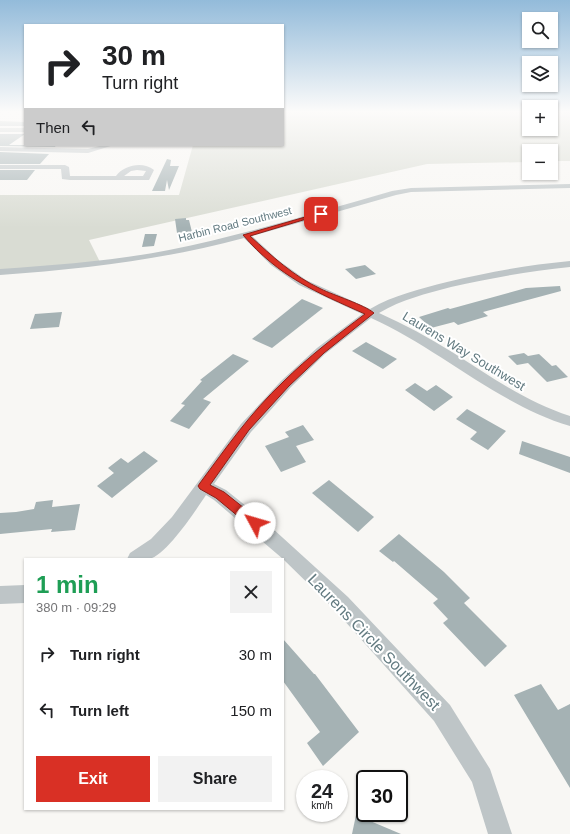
<!DOCTYPE html>
<meta charset="utf-8">
<style>
:root{--surface:#fff;--page:#f2f2f2;--text:#202124;--muted:#757577;--accent:#d93025}
body{margin:0;font-family:Arial,sans-serif;background:var(--page);color:var(--text);height:100vh;display:flex;flex-direction:column;font-size:15px;white-space:nowrap}
*{box-sizing:border-box;margin:0}
p{font-size:13px;color:var(--muted)}
.icon{flex:none;width:22px;height:22px;fill:none;stroke:currentColor;stroke-width:2;stroke-linecap:round;stroke-linejoin:round}
.map{position:relative;flex:1;overflow:hidden}
.panel{position:absolute;left:24px;top:558px;width:260px;height:252px;display:flex;flex-direction:column;background:var(--surface);border-radius:0px;box-shadow:0 1px 3px #0004}
.panel>*{flex:none}
.guide{position:absolute;left:24px;top:24px;width:260px;height:122px;border-radius:0px;box-shadow:0 1px 3px #0004;background:#fff;color:var(--text);overflow:hidden}
.fabs{position:absolute;left:522px;top:12px;display:grid;gap:8px}
.fabs a{display:grid;place-items:center;width:36px;height:36px;border-radius:0px;background:var(--surface);box-shadow:0 1px 3px #0004;font-size:20px}
.speed{position:absolute;left:296px;top:770px;display:flex;gap:8px;font-size:20px;font-weight:700;text-align:center}
.speed>*{display:grid;place-content:center;width:52px;height:52px;border-radius:50%;background:var(--surface);box-shadow:0 1px 3px #0004;line-height:1}
.speed small{font-size:10px;font-weight:400}
.speed .limit{border:2px solid #111;border-radius:6px;background:#fff;color:#111}
.pin{position:absolute;display:grid;place-items:center;width:34px;height:34px;color:#fff;margin:-17px;border-radius:8px;box-shadow:0 2px 6px #0006}
.me{position:absolute;width:44px;margin:-22px;rotate:309deg;stroke-linejoin:round;filter:drop-shadow(0 0 3px #0008)}
.turn{display:flex;align-items:center;gap:14px;height:84px;padding:0 12px;font-size:18px}
.turn .icon{width:52px;height:52px;stroke-width:2.5}
.turn b{display:block;font-size:28px;line-height:34px}
.then{display:flex;align-items:center;height:38px;padding:0 12px;background:#0003;gap:8px;font-size:15px}
.round{display:grid;place-items:center;flex:none;width:42px;height:42px;border-radius:0px;background:var(--page)}
.overview{display:flex;align-items:center;justify-content:space-between;height:68px;padding:0 12px}
h1{font-size:24px;font-weight:700;line-height:30px;color:#1e9e55}
.button{display:flex;gap:8px;margin-top:auto;padding:8px 12px}
.button a{flex:1;height:46px;border-radius:0px;background:var(--accent);color:#fff;font-size:16px;font-weight:700;line-height:46px;text-align:center}
.button a+a{background:var(--page);color:var(--text)}
ul{padding:0;list-style:none}
li{display:flex;align-items:center;gap:12px;height:56px;padding:0 12px}
li div{flex:1}
li b{display:block;font-size:15px}
li em{font-style:normal}
.map>svg:first-child{display:block}
</style>
<div class="map">
<svg width="570" height="834" viewBox="0 0 570 834">
<rect width="100%" height="100%" fill="#f8f7f4"/>
<path fill="#d9dcd3" d="M 283,111 L 529,111 L 529,129 L 551,129 L 551,111 L 570,111 L 570,161 L 551,161 L 551,151 L 529,151 L 529,162 L 427,164 L 89,240 L 101,264 L 0,272 L 0,195 L 179,195 L 193,145 L 283,145 Z"/>
<g fill="#a5b2b4">
<path d="M 0,121 L 25,122 L 25,126 L 0,126 Z"/>
<path d="M 0,134 L 25,134 L 9,145 L 56,145 L 55,147 L 0,146 Z"/>
<path d="M 0,152 L 49,154 L 40,164 L 0,164 Z"/>
<path d="M 167,159 L 171,160 L 170,166 L 179,166 L 169,190 L 167,180 L 165,191 L 152,191 Z"/>
<path d="M 0,170 L 35,170 L 27,180 L 0,180 Z"/>
<path d="M 186,218 L 186,220 L 189,220 L 192,232 L 177,233 L 175,219 Z"/>
<path d="M 145,234 L 157,234 L 154,246 L 142,247 Z"/>
<path d="M 365,265 L 376,274 L 356,279 L 345,269 Z"/>
<path d="M 560,286 L 561,291 L 483,312 L 488,316 L 458,325 L 454,322 L 431,328 L 419,317 L 448,308 L 450,309 L 526,288 Z"/>
<path d="M 302,299 L 323,308 L 272,348 L 252,339 Z"/>
<path d="M 62,312 L 59,327 L 30,329 L 35,314 Z"/>
<path d="M 366,342 L 397,359 L 383,369 L 352,351 Z"/>
<path d="M 524,353 L 528,356 L 539,354 L 552,366 L 556,365 L 568,377 L 547,382 L 528,363 L 517,365 L 508,356 Z"/>
<path d="M 233,354 L 249,361 L 203,399 L 211,402 L 189,429 L 170,421 L 185,405 L 181,404 L 202,381 L 200,380 Z"/>
<path d="M 415,383 L 427,391 L 436,385 L 453,397 L 434,411 L 405,390 Z"/>
<path d="M 467,409 L 506,431 L 488,450 L 470,439 L 477,432 L 456,419 Z"/>
<path d="M 303,425 L 314,440 L 296,446 L 306,462 L 281,472 L 265,446 L 289,437 L 285,432 Z"/>
<path d="M 522,441 L 570,457 L 570,473 L 519,454 Z"/>
<path d="M 144,451 L 158,461 L 112,498 L 97,486 L 114,473 L 108,468 L 121,458 L 128,463 Z"/>
<path d="M 329,480 L 374,517 L 358,532 L 312,493 Z"/>
<path d="M 53,500 L 52,507 L 80,504 L 75,530 L 51,532 L 52,529 L 0,534 L 0,513 L 16,512 L 34,509 L 36,502 Z"/>
<path d="M 399,534 L 444,572 L 470,598 L 464,603 L 507,646 L 485,667 L 443,623 L 448,619 L 433,603 L 438,599 L 394,561 L 393,562 L 379,551 Z"/>
<path d="M 283,639 L 314,674 L 315,674 L 359,732 L 323,766 L 307,743 L 320,732 L 283,681 Z"/>
<path d="M 541,684 L 558,710 L 570,704 L 570,788 L 514,695 Z"/>
<path d="M 356,815 L 401,834 L 352,834 Z"/>
</g>
<g fill="none" stroke-linecap="round" stroke-linejoin="round">
<g fill="#bec5c7" fill-rule="evenodd">
<rect x="0" y="128" width="25" height="4"/>
<path d="M 103,145 L 114,145 L 88,153 L 0,151 L 0,147 L 88,149 Z"/>
<path d="M 0,165 L 65,165 L 69,167 L 70,176 L 116,176 C 124,165 143,161 154,170 L 149,180 L 70,180 L 62,179 L 61,169 L 0,169 ZM 137,170 L 146,171 L 143,176 L 124,176 L 131,171 Z"/>
<path d="M 570,184 L 570,188 L 411,192 L 396,195 L 252,236 L 278,260 L 306,280 L 370,309 C 394,295 420,289 447,282 C 489,272 527,265 570,261 L 570,267 C 529,271 491,278 451,287 C 426,294 402,299 379,313 C 404,324 428,337 452,352 C 490,376 526,402 570,416 L 570,426 C 497,404 440,349 371,318 L 325,354 L 291,387 L 251,432 L 214,484 L 226,490 L 261,518 L 348,597 L 450,705 L 490,769 L 512,834 L 488,834 L 472,782 L 434,721 L 334,609 L 283,559 L 214,500 L 206,495 C 196,510 166,556 149,559 C 142,560 134,559 127,559 L 130,553 L 151,539 L 172,517 L 241,424 L 281,381 L 317,348 L 362,314 L 299,285 L 271,265 L 244,238 C 162,260 84,269 0,275 L 0,269 C 57,265 113,261 169,250 C 244,235 318,212 392,191 L 411,188 Z"/>
<path d="M 25,585 L 25,603 L 0,604 L 0,586 Z"/>
</g>
</g>
<linearGradient id="sky" x2="0" y2="1"><stop stop-color="#93bbda"/><stop offset="0.49" stop-color="#fcfbfa"/><stop offset="1" stop-color="#fcfbfa" stop-opacity="0"/></linearGradient>
<rect width="570" height="228" fill="url(#sky)"/>
<path fill="#d93025" stroke="#8d1f18" d="M 319,213 L 323,214 L 250,236 C 272,256 293,276 321,289 C 333,295 365,305 374,313 L 324,353 L 289,386 L 249,430 L 210,485 L 224,492 L 259,520 L 261,523 L 259,527 L 255,528 L 251,527 L 216,498 L 200,489 L 198,486 L 200,483 C 226,448 251,412 283,382 C 308,357 337,335 365,314 C 316,292 279,277 243,235 Z"/>
<g text-anchor="middle" dominant-baseline="central" stroke-width="4" stroke-linejoin="round" paint-order="stroke">
<g font-size="11" fill="#627a80" stroke="#fff">
<text transform="translate(235 224) rotate(-14)">Harbin Road Southwest</text>
</g>
<g font-size="13" fill="#627a80" stroke="#fff">
<text transform="translate(464 351) rotate(31)">Laurens Way Southwest</text>
</g>
<g font-size="16" fill="#627a80" stroke="#fff">
<text transform="translate(374 642) rotate(46)">Laurens Circle Southwest</text>
</g>
</g>
</svg>
<div class="fabs">
<a><svg class="icon" aria-label="search" viewBox="0 0 24 24"><circle cx="10" cy="10" r="6"/><path d="M15 15l6 6"/></svg></a>
<a><svg class="icon" aria-label="layers" viewBox="0 0 24 24"><path d="M12 4l9 5-9 5-9-5zM3 14l9 5 9-5"/></svg></a>
<a>+</a>
<a>−</a>
</div>
<div class="speed"><div>24<small>km/h</small></div><div class="limit">30</div></div>
<div class="pin" style="left:321px;top:214px;background:#d93025"><svg class="icon" aria-label="arrive" viewBox="0 0 24 24"><path d="M6 21V4h12l-3 4 3 4H6"/></svg></div>
<svg class="me" style="left:255px;top:523px" viewBox="-20 -20 40 40"><circle r="19" fill="#fff"/><path d="M0-13L10 11 0 6-10 11z" fill="#d93025"/></svg>
<div class="guide">
<div class="turn"><svg class="icon" aria-label="right" viewBox="0 0 24 24"><path d="M7 20v-9h11M14 6l5 5-5 5"/></svg><div><b>30 m</b>Turn right</div></div>
<div class="then">Then<svg class="icon" aria-label="left" viewBox="0 0 24 24"><path d="M17 20v-9H6M10 6l-5 5 5 5"/></svg></div>
</div>
<section class="panel">
<div class="overview"><div><h1>1 min</h1><p>380 m · 09:29</p></div><a class="round"><svg class="icon" aria-label="close" viewBox="0 0 24 24"><path d="M6 6l12 12M18 6L6 18"/></svg></a></div>
<ul>
<li><svg class="icon" aria-label="right" viewBox="0 0 24 24"><path d="M7 20v-9h11M14 6l5 5-5 5"/></svg><div><b>Turn right</b></div><em>30 m</em></li>
<li><svg class="icon" aria-label="left" viewBox="0 0 24 24"><path d="M17 20v-9H6M10 6l-5 5 5 5"/></svg><div><b>Turn left</b></div><em>150 m</em></li>
</ul>
<div class="button"><a>Exit</a><a>Share</a></div>
</section>
</div>
